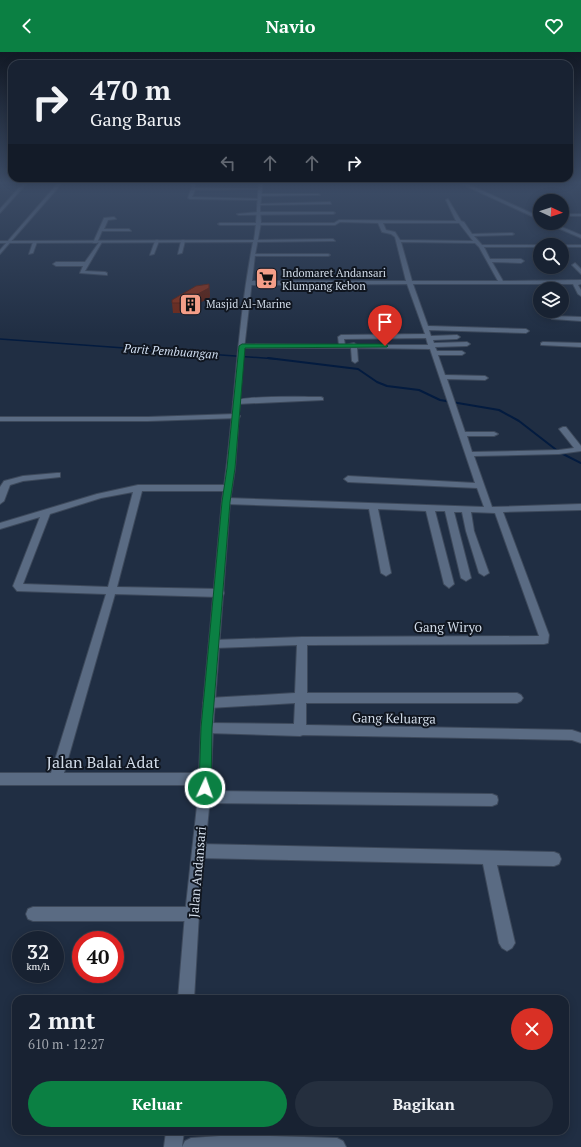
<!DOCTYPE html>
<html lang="id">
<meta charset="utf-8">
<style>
:root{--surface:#182232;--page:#252f3e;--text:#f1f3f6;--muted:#9fa4ac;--line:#363f4d;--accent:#0b8043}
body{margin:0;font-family:"PT Serif",serif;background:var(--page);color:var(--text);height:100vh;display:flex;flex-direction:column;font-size:15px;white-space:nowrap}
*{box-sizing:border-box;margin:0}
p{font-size:13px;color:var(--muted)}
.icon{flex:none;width:22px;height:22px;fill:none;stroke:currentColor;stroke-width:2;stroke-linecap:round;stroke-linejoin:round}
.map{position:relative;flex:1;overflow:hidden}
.side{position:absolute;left:12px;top:943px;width:557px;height:140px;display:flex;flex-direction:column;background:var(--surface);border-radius:12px;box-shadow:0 2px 10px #0003,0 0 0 1px var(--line)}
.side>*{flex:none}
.banner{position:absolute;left:8px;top:8px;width:565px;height:122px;border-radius:12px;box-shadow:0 2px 10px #0003,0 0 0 1px var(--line);background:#182232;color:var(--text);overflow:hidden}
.needle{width:26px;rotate:93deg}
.buttons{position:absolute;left:533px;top:142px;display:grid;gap:8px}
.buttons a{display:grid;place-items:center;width:36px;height:36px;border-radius:50%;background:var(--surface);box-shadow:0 2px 10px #0003,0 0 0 1px var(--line);font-size:20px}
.speed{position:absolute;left:12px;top:879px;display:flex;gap:8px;font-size:20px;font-weight:700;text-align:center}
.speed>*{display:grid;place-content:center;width:52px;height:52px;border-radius:50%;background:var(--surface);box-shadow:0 2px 10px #0003,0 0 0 1px var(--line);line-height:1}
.speed small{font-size:10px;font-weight:400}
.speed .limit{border:6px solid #d22;background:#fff;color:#111}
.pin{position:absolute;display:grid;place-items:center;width:34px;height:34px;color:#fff;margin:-41px -17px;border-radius:50% 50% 50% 0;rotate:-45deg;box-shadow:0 0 4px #0007}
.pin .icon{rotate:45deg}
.me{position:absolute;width:44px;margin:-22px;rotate:3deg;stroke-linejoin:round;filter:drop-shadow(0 0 3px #0008)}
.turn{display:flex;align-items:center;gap:14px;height:84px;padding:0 16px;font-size:18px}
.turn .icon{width:52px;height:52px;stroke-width:2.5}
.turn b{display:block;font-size:28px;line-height:34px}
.lanes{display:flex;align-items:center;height:38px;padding:0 16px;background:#0003;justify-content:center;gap:20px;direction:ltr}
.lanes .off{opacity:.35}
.round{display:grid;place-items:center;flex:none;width:42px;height:42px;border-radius:21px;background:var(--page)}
.head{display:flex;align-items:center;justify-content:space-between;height:68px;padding:0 16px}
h1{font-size:24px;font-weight:700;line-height:30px}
.cta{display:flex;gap:8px;margin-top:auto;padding:8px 16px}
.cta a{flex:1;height:46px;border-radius:24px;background:var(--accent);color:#fff;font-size:16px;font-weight:700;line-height:46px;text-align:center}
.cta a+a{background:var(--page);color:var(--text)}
header{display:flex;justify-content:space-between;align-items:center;height:52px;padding:0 16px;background:var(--accent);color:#fff;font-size:18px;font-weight:700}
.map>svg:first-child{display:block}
</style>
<header><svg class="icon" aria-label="back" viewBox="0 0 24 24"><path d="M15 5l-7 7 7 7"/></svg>Navio<svg class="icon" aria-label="heart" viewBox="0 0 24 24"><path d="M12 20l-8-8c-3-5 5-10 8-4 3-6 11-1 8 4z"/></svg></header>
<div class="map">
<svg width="581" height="1095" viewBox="0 0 581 1095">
<rect width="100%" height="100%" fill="#202e43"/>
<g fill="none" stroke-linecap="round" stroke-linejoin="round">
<path stroke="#031b3f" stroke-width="1.5" d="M 0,287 L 277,307"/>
<path stroke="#031b3f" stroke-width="2" d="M 268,306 L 358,317 L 377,330 L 387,334 L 419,338 L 440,348 L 499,358 L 519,369 L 559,400 L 581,411"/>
<defs>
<g id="minor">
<path d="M 24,130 L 28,130 L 0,161 L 0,157 Z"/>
<path d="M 59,130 L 63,130 L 0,202 L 0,198 Z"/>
<path d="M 191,130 L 195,130 L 195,136 L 262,137 L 195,138 L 192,145 L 261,147 L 259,148 L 190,147 L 188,146 L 192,134 Z"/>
<path d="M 457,130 L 463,130 L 540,165 L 540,168 Z"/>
<path d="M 259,142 L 318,142 L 320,143 L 258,144 Z"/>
<path d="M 448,147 L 461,169 L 464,170 L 472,182 L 512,181 L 514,182 L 512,183 L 474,184 L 482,193 L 542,193 L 540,193 L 540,195 L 484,195 L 490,207 L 521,207 L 524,209 L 521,211 L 492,210 L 503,229 L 581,228 L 581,232 L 578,233 L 581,238 L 581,244 L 578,242 L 573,232 L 413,232 L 428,274 L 526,277 L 529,279 L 526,281 L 429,278 L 431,284 L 457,283 L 460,285 L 457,287 L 433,288 L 434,291 L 467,290 L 470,292 L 467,294 L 435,295 L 437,299 L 462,299 L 465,301 L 462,303 L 438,303 L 445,323 L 485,324 L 488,326 L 485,328 L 447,327 L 465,380 L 494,380 L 498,382 L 494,384 L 467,384 L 472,400 L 559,398 L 574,396 L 559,377 L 563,375 L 566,375 L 581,394 L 581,399 L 559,402 L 474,404 L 492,455 L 581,452 L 581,458 L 503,460 L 549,583 L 548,591 L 544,592 L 307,593 L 307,641 L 517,641 L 521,643 L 523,646 L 521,649 L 517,651 L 306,651 L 306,673 L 572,678 L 581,681 L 581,691 L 572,688 L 303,683 L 300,684 L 207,681 L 203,680 L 201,676 L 203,672 L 207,671 L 294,672 L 295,651 L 209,656 L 205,654 L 203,651 L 205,648 L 209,646 L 295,641 L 297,593 L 214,596 L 210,595 L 209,592 L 210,589 L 214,588 L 302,585 L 539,584 L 495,461 L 471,460 L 474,479 L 489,521 L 484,524 L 479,521 L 466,479 L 462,460 L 454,460 L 471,526 L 466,529 L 461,526 L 445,459 L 435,459 L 454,532 L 449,536 L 444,532 L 426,459 L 378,457 L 391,521 L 386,524 L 381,521 L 369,457 L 226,452 L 222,449 L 226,446 L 484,455 L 477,436 L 348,430 L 344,427 L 348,424 L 475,431 L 430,297 L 357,296 L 358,309 L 355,311 L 352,309 L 351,296 L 242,296 L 239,294 L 242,292 L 339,293 L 338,285 L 341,283 L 425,282 L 407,232 L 250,233 L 247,231 L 250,229 L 406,229 L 395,185 L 391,182 L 382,180 L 378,171 L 340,170 L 335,173 L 220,173 L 218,172 L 220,171 L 334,171 L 339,168 L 456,169 L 446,148 ZM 383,171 L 459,171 L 473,189 L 400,188 L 395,180 L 386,178 ZM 401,190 L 475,191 L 479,195 L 498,229 L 412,229 ZM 426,286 L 428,293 L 357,293 L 354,291 L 345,293 L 344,287 Z"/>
<path d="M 330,150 L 331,152 L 259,153 L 257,152 Z"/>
<path d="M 258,160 L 333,160 L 335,161 L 333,162 L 239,163 L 237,162 Z"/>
<rect x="562" y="162" width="19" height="2"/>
<path d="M 114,165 L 116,167 L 108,168 L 104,177 L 129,177 L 131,179 L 102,179 L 97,191 L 93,191 L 104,166 Z"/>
<path d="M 546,171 L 552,171 L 581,183 L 581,186 Z"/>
<path d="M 333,187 L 335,189 L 255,190 L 253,189 L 255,188 Z"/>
<path d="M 157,188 L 159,189 L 154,202 L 150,203 L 155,189 Z"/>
<path d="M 183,188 L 185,189 L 182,201 L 178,202 L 181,189 Z"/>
<path d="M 35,189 L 37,190 L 33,201 L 29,202 L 33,190 Z"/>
<path d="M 100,189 L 102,190 L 85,219 L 105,220 L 107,221 L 107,223 L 80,221 L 83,214 L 56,214 L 53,212 L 56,210 L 85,210 Z"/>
<path d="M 560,193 L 581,193 L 581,195 L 562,195 L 562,193 Z"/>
<path d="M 253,202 L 328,202 L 330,203 L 328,204 L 251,204 Z"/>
<path d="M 575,211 L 581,217 L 581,222 L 572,213 Z"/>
<path d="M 554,264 L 581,265 L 581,269 L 552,267 L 551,266 Z"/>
<path d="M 543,290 L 581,291 L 581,295 L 541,293 L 541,291 Z"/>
<path d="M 321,345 L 323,346 L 323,348 L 237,352 L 233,350 C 242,343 306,345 321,345 Z"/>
<path d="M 236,362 L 240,364 L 239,366 L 148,369 L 0,369 L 0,365 L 148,365 Z"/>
<path d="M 57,421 L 60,421 L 60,425 L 23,429 L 10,433 L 4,449 L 0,452 L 0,435 L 4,429 L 23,424 Z"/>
<path d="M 138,433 L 228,433 L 232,436 L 228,439 L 142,439 L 117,535 L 219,537 L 223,538 L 224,541 L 223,544 L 219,545 L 115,542 L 64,721 L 206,721 L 210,723 L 212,727 L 210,731 L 206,733 L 0,733 L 0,721 L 51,721 L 106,542 L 17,539 L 13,534 L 40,465 L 0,477 L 0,471 L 97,442 ZM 133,440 L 108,535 L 23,532 L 50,462 L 101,446 Z"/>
<path d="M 204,739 L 492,742 L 497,744 L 498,748 L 497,752 L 492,754 L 204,751 L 199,749 L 198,745 L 199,741 Z"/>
<path d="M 199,792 L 554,800 L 559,802 L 561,807 L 559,812 L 554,814 L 497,813 L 515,891 L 512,896 L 507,899 L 502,896 L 499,891 L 483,812 L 199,806 L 194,804 L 192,799 L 194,794 Z"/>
<path d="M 33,855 L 192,855 L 197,857 L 199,862 L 197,867 L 192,869 L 33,869 L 28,867 L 26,862 L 28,857 Z"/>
<path d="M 234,1083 L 337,1086 L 343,1089 L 346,1095 L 182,1095 L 185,1089 L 191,1086 Z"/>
</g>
<g id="tertiary">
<path d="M 259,130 L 263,130 L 260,156 L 261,171 L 255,203 L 243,306 L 235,416 L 230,449 L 213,676 L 210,745 L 199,862 L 194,947 L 178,947 L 185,862 L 198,745 L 201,676 L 222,449 C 235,363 236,276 253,190 L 0,191 L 0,189 L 254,188 C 257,169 257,150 259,130 Z"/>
<path d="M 166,1079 L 184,1079 L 182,1095 L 164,1095 Z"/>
</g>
</defs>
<use href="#minor" stroke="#3d495b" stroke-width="2"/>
<use href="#tertiary" stroke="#3d495b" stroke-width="2"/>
<use href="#minor" fill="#5a6b83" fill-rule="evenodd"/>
<use href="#tertiary" fill="#5a6b83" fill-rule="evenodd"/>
</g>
<path fill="#732816" d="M 209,232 L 210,245 L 182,261 L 173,261 L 172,251 Z"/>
<path fill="#5e2112" d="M 209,232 L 210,245 L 182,261 L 181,251 Z"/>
<path fill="#862f19" stroke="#5e2112" d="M 209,232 L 209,236 L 181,251 L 172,251 L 172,248 L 196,234 Z"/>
<linearGradient id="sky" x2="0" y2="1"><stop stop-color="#121925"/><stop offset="0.46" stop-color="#3c4c66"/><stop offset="1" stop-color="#3c4c66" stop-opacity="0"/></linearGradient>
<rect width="581" height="284" fill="url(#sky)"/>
<path fill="#0b8043" stroke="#07532c" d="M 385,292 L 388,294 L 387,295 L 245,296 L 235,416 L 230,450 L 212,676 L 211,736 L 209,740 L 205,742 L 201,740 L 199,736 L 201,676 L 222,450 L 227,416 L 239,294 L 242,292 Z"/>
<defs>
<symbol id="supermarket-square" viewBox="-11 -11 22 22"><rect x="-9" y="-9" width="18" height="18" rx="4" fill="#f49e88" stroke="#101620"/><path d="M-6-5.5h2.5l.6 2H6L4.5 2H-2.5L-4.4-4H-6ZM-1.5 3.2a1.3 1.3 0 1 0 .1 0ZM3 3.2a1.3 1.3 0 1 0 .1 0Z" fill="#111"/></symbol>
<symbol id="building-square" viewBox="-11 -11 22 22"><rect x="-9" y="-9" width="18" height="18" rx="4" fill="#f49e88" stroke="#101620"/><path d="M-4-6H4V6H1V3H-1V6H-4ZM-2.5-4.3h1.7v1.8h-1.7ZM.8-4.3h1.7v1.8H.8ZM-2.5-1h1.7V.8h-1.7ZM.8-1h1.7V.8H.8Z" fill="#111"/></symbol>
</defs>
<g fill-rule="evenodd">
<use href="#supermarket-square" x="254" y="214" width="25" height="25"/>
<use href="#building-square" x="178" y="240" width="25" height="25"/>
</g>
<g text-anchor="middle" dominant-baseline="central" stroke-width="4" stroke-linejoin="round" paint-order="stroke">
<g font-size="11" fill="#d1dbe8" stroke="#101620" text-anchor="start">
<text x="282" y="221">Indomaret Andansari<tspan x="282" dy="13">Klumpang Kebon</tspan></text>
<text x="206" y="252">Masjid Al-Marine</text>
</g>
<g font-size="12" font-style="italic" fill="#d1dff2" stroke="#101620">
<text transform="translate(171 299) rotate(4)">Parit Pembuangan</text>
</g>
<g font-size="13" fill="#d1dbe8" stroke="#101620">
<text x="448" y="575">Gang Wiryo</text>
<text transform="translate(394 666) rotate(1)">Gang Keluarga</text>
<text transform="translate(197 820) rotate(-85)">Jalan Andansari</text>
</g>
<g font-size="16" fill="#d1dbe8" stroke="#101620">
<text x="103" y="710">Jalan Balai Adat</text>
</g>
</g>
</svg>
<div class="buttons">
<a><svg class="needle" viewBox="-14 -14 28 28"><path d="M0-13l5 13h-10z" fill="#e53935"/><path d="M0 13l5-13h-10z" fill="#9fa4ac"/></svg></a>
<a><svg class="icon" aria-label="search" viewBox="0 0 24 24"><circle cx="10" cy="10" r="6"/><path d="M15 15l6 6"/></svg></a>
<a><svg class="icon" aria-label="layers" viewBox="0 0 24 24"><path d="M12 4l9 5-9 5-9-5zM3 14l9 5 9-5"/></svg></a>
</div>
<div class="speed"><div>32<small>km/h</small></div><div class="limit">40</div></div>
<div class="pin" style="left:385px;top:294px;background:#d93025"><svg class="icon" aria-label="arrive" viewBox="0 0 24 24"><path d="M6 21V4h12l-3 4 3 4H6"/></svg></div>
<svg class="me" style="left:205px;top:736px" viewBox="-20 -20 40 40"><circle r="17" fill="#0b8043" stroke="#fff" stroke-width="3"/><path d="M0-11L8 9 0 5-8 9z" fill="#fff"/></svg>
<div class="banner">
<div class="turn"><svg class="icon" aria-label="right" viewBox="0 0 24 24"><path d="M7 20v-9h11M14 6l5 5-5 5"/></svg><div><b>470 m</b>Gang Barus</div></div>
<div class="lanes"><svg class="icon off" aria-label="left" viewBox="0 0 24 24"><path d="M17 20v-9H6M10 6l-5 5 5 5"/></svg><svg class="icon off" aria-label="ahead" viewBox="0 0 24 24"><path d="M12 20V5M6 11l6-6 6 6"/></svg><svg class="icon off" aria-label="ahead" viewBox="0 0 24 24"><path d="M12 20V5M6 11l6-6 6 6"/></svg><svg class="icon" aria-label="right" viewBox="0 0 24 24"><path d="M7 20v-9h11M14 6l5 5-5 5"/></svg></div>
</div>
<section class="side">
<div class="head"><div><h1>2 mnt</h1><p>610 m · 12:27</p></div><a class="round" style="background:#d93025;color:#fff"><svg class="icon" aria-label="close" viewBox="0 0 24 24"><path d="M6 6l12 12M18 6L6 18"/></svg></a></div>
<div class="cta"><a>Keluar</a><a>Bagikan</a></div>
</section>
</div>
